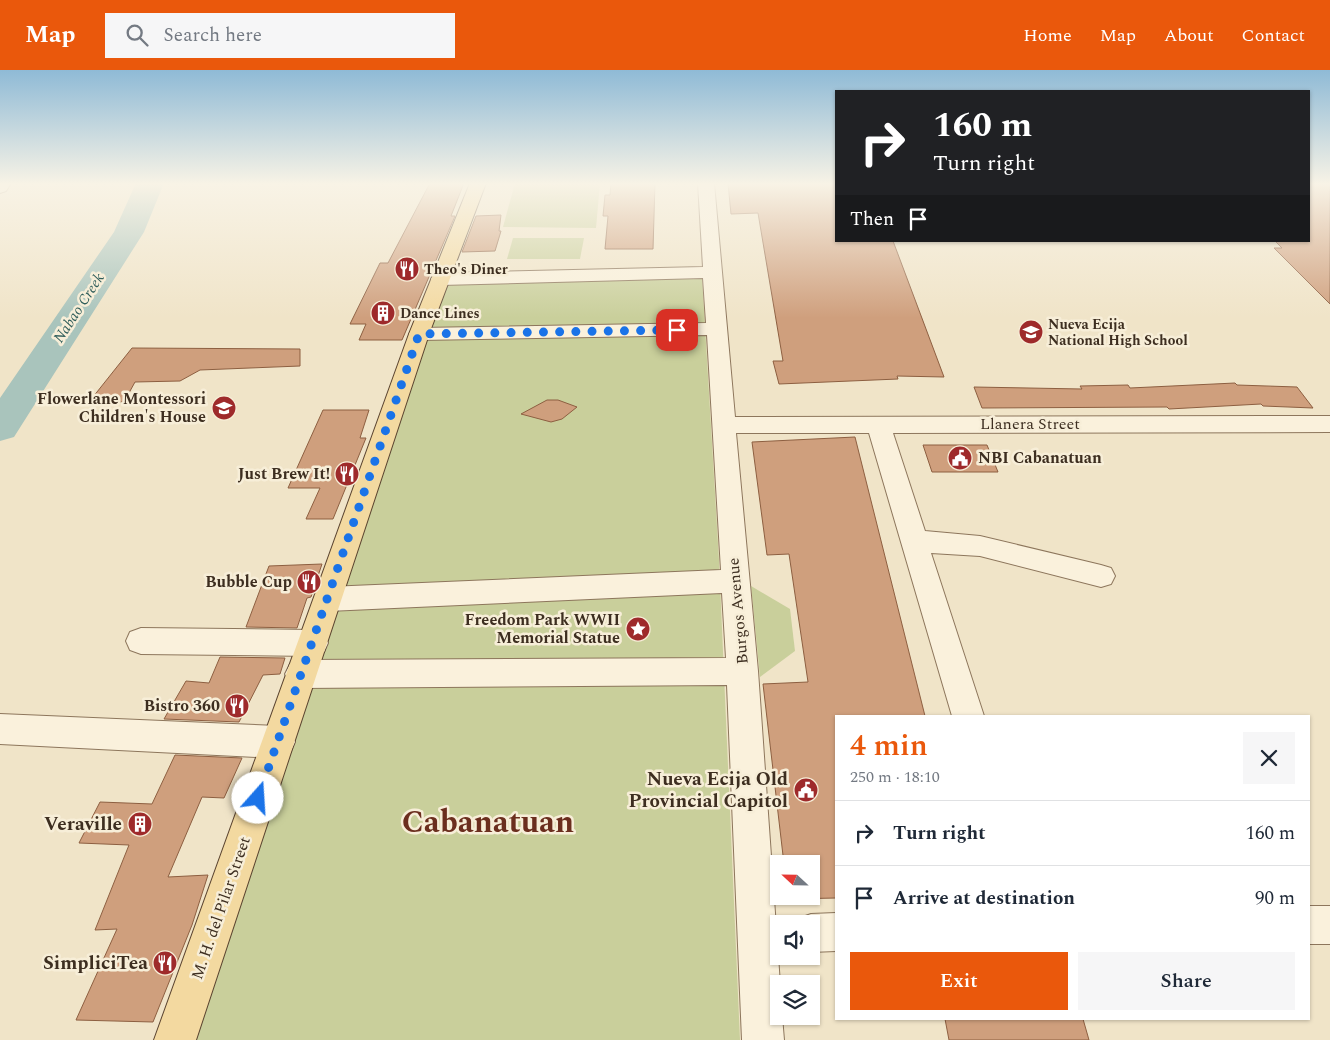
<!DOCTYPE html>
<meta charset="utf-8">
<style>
:root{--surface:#fff;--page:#f6f6f7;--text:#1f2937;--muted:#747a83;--line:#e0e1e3;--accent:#ea580c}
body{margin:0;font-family:Spectral,serif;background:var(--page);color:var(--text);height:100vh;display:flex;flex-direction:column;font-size:19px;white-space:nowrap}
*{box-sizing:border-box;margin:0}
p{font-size:16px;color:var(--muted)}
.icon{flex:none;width:28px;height:28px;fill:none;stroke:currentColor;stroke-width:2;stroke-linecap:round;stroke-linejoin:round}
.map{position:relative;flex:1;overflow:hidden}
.sheet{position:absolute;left:835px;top:645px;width:475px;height:305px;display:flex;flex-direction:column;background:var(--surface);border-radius:0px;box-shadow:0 1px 4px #0004}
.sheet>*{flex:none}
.top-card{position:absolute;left:835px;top:20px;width:475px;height:152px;border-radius:0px;box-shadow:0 1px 4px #0004;background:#202124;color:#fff;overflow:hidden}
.needle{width:32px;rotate:292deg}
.buttons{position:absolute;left:770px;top:785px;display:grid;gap:10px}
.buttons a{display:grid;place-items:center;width:50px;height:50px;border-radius:0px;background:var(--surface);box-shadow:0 1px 4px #0004;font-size:25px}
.pin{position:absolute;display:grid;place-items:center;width:42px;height:42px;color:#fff;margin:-21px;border-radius:10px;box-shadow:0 2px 8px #0006}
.me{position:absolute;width:55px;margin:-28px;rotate:19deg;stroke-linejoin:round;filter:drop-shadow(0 0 4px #0008)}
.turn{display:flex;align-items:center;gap:18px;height:105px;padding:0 15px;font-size:22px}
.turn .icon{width:65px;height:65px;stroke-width:2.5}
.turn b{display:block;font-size:35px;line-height:42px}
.then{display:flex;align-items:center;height:48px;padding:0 15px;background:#0003;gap:10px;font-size:19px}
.round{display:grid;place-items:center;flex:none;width:52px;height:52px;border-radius:0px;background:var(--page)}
.head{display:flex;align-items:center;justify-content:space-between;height:85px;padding:0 15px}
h1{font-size:30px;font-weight:600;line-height:38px;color:var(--accent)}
.cta{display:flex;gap:10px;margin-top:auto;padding:10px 15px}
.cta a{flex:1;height:58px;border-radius:0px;background:var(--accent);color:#fff;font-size:20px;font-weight:600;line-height:58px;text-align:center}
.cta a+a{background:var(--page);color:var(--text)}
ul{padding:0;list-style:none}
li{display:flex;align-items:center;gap:15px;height:65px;padding:0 15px;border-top:1px solid var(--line)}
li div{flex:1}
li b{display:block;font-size:19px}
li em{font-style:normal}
header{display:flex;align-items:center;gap:30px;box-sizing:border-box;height:70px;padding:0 25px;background:var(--accent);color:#fff}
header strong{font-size:24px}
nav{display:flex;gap:28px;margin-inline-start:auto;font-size:18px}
.search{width:350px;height:45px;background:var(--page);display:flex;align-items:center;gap:12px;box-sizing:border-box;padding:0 18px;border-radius:0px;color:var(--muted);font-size:19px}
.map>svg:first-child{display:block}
</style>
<header>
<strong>Map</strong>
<div class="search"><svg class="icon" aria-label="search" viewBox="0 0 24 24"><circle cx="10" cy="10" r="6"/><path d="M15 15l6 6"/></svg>Search here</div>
<nav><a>Home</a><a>Map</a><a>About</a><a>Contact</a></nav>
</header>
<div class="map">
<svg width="1330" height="970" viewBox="0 0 1330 970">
<rect width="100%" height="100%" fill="#f0e4c8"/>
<g fill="#c9cf9b">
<path d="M 515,113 L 600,113 L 596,158 L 503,157 Z"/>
<path d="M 513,168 L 584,168 L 580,189 L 507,189 Z"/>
<path d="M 702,206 L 719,490 L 740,970 L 185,970 L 445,211 Z"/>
<path d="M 751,516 L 790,539 L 795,581 L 760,607 Z"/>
</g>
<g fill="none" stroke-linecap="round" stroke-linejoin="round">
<path fill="#a9c4bc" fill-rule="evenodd" d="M 136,113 L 164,113 L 144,162 L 14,367 L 0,371 L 0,328 L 114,162 Z"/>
</g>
<g fill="#cf9f7d" stroke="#8d5f41">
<path d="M 430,113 L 464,113 L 451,146 L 455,146 L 402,270 L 359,270 L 366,254 L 350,254 L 380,193 L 388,193 Z"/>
<path d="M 611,113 L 655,113 L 653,179 L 605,179 L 608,146 L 603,146 L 605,125 L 610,125 Z"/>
<path d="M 728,113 L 836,113 L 836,171 L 893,171 L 944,307 L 897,306 L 898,309 L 779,314 L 773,291 L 783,291 L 758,143 L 731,144 Z"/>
<path d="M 1309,113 L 1330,113 L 1330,234 L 1274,178 L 1282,178 L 1275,171 L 1309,171 Z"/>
<path d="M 501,145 L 499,161 L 501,161 L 495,181 L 462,182 L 476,146 Z"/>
<path d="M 132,278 L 300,279 L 300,296 L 200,300 L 180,311 L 135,312 L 124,332 L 89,332 Z"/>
<path d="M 1235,313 L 1237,315 L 1297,317 L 1313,338 L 1263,336 L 1261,334 L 1169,339 L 1167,337 L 982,338 L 974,317 L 1082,319 L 1080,316 L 1128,315 L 1130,318 Z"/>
<path d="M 547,330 L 558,330 L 577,337 L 562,349 L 551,352 L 521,344 Z"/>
<path d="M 323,340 L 369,340 L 360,368 L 366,368 L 333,449 L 306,449 L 320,418 L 288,418 Z"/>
<path d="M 855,367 L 925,646 L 836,646 L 836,828 L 788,829 L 788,826 L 811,826 L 811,794 L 784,794 L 763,614 L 808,612 L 789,484 L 767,485 L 752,372 Z"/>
<path d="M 923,375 L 987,375 L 998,402 L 932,402 Z"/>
<path d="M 322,494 L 311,527 L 307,528 L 297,558 L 246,557 L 269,496 Z"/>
<path d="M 220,587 L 285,588 L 280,604 L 263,605 L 239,652 L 164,649 L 186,611 L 209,613 Z"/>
<path d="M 175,685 L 242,688 L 224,728 L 202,727 L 168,807 L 208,805 L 192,855 L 153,952 L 76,950 L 117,859 L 95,860 L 129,775 L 79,773 L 100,732 L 152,734 Z"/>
<path d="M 945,949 L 1083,949 L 1089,970 L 949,970 Z"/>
</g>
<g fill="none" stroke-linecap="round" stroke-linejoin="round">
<defs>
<g id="minor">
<path d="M 0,113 L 11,113 L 6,121 L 0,123 Z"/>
<path d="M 698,113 L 714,113 L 735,347 L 1330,346 L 1330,362 L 893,363 L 925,461 L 980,466 L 1101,495 L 1111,498 L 1115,506 L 1111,514 L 1101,517 L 980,486 L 931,483 L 984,646 L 952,646 L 869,363 L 736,363 L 758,601 L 780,914 L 779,946 L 782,946 L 784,970 L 742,970 L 727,615 L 301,618 L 290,614 L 285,604 L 290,594 L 301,590 L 726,588 L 722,523 L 328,541 L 318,537 L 314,529 L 318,521 L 328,517 L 721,500 L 707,265 L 419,270 L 412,268 L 409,264 L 412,260 L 419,258 L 706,253 L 703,208 L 441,215 L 434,213 L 431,209 L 434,205 L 441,203 L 703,197 Z"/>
<path d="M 141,558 L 313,560 L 324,564 L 328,573 L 324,582 L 313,586 L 141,584 L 130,580 L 126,571 L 130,562 Z"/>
<path d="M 0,644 L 278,656 L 290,661 L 295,672 L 290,683 L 278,688 L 0,674 Z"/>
<rect x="1309" y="836" width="21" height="38"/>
<path d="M 836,843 L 836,881 L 811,882 L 811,854 L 795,854 L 797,849 L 811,844 Z"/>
</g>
<path id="major" d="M 470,113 L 486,113 L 429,264 L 196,970 L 154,970 L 409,264 Z"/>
</defs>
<use href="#minor" stroke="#8d765c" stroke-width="2"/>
<use href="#major" stroke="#5b4430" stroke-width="2"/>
<use href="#minor" fill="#faf1dc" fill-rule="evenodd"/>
<use href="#major" fill="#f3d9a0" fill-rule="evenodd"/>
</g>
<linearGradient id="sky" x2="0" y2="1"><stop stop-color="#8fbad6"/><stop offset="0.46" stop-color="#f8f3e6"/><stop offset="1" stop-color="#f8f3e6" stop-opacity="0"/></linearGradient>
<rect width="1330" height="248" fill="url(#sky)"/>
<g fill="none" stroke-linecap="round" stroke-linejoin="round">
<path stroke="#1a73e8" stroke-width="9" stroke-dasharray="0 16.2" d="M 258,728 L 419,264 L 677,260"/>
</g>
<defs>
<symbol id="restaurant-disc" viewBox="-11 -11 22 22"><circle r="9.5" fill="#9e2a2b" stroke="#f7eed8"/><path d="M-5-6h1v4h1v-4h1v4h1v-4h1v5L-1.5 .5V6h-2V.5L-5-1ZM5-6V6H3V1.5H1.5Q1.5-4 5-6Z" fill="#fff"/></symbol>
<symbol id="building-disc" viewBox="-11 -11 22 22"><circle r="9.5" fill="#9e2a2b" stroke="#f7eed8"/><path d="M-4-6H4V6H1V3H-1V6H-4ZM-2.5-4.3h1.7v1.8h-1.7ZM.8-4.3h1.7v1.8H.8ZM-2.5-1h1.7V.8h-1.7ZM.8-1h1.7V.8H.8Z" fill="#fff"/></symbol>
<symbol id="school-disc" viewBox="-11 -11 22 22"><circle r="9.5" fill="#9e2a2b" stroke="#f7eed8"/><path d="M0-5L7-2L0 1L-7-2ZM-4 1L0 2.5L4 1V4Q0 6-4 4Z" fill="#fff"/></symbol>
<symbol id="civic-disc" viewBox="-11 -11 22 22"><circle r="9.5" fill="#9e2a2b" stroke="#f7eed8"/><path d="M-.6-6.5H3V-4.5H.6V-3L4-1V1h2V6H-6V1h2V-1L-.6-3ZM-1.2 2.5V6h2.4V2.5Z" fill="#fff"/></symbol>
<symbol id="sight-disc" viewBox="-11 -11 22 22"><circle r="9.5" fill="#9e2a2b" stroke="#f7eed8"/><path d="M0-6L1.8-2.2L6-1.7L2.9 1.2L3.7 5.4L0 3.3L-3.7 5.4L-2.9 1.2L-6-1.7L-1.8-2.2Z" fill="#fff"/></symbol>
</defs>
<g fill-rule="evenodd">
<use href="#restaurant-disc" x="393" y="185" width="28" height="28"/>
<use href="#building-disc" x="369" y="229" width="28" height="28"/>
<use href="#school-disc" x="1017" y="248" width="28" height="28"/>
<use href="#school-disc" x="210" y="324" width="28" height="28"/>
<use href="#civic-disc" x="946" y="374" width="28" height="28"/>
<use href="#restaurant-disc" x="333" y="390" width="28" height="28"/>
<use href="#restaurant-disc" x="295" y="498" width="28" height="28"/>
<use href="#sight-disc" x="624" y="545" width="28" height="28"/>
<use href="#restaurant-disc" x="223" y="622" width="28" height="28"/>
<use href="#civic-disc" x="792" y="706" width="28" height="28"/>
<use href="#building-disc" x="126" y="740" width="28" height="28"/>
<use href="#restaurant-disc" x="151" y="879" width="28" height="28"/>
</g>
<g text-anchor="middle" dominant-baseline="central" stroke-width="5" stroke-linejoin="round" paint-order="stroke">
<g font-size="14" font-weight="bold" fill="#3d2e20" stroke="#f7eed8" text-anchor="start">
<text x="424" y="199">Theo's Diner</text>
<text x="400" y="243">Dance Lines</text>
<text x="1048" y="254">Nueva Ecija<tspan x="1048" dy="16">National High School</tspan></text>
</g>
<g font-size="15" font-style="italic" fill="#2f5d5a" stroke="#f7eed8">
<text transform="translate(79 238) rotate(-57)">Nabao Creek</text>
</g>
<g font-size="16" font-weight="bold" fill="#3d2e20" stroke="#f7eed8" text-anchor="end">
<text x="206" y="329">Flowerlane Montessori<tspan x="206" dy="18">Children's House</tspan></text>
<text x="978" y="388" text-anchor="start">NBI Cabanatuan</text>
<text x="330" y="404">Just Brew It!</text>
<text x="292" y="512">Bubble Cup</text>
<text x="620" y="550">Freedom Park WWII<tspan x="620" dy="18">Memorial Statue</tspan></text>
<text x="220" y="636">Bistro 360</text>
</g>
<g font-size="16" fill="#3d2e20" stroke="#f7eed8">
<text x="1030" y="354">Llanera Street</text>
<text transform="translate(738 541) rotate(-95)">Burgos Avenue</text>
<text transform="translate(221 838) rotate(-71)">M. H. del Pilar Street</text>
</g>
<g font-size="19" font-weight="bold" fill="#3d2e20" stroke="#f7eed8" text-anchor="end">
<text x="788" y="709">Nueva Ecija Old<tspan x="788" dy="22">Provincial Capitol</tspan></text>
<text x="122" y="754">Veraville</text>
<text x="148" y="893">SimpliciTea</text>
</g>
<g font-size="31" font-weight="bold" fill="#6b2e1e" stroke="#f7eed8">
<text x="488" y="752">Cabanatuan</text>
</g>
</g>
</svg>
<div class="buttons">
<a><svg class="needle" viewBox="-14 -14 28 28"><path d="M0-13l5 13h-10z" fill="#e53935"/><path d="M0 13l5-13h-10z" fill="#747a83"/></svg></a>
<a><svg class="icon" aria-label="sound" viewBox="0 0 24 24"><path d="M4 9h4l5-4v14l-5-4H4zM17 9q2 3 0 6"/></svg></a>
<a><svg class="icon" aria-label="layers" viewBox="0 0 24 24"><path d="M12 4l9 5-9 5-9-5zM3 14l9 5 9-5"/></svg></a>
</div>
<div class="pin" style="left:677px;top:260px;background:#d93025"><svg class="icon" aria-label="arrive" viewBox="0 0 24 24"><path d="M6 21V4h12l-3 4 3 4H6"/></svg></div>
<svg class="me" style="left:258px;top:728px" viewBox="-20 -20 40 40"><circle r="19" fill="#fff"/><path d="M0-13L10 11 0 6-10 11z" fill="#1a73e8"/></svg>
<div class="top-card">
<div class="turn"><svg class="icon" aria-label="right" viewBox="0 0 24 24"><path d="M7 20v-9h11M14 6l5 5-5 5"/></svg><div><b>160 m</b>Turn right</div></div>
<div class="then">Then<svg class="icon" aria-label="arrive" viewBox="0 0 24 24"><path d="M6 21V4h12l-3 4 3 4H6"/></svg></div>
</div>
<section class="sheet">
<div class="head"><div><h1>4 min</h1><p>250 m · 18:10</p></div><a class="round"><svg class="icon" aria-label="close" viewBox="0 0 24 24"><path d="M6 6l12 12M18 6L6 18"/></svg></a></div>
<ul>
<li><svg class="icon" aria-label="right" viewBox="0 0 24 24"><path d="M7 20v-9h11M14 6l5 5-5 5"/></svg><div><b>Turn right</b></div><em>160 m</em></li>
<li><svg class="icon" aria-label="arrive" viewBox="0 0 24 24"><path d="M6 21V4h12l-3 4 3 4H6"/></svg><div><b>Arrive at destination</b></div><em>90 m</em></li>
</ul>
<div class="cta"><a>Exit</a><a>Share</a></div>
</section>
</div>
